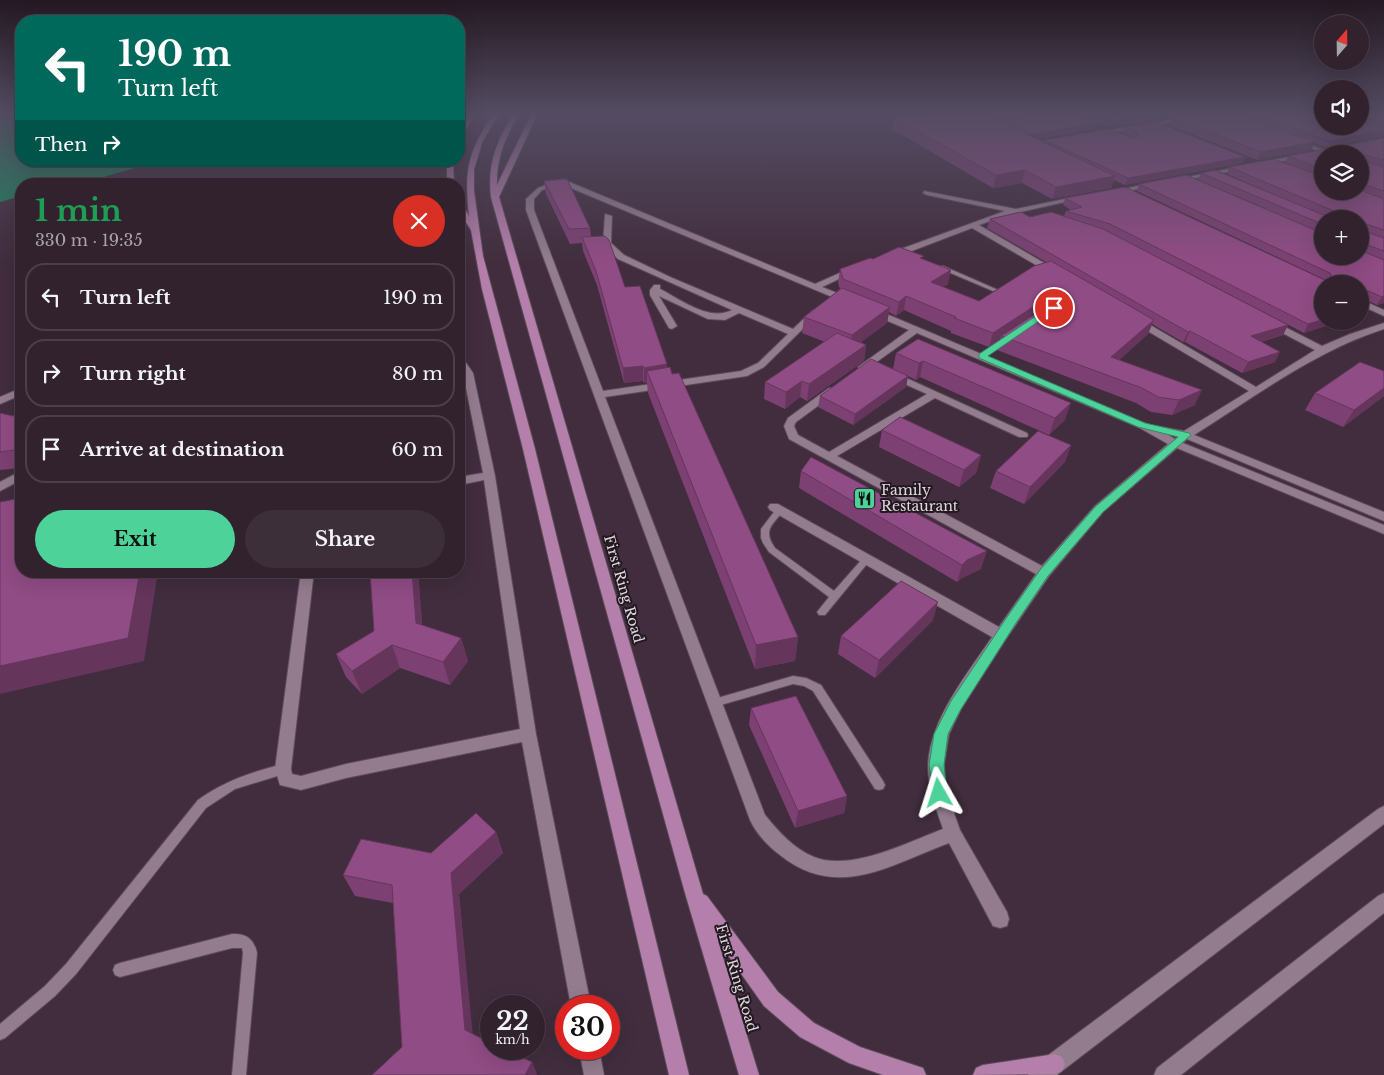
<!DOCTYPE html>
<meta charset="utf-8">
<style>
:root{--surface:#31222e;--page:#3d2f3a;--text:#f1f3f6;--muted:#a8a4aa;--line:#4c3f4a;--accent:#4dd39a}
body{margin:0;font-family:"Libre Baskerville",serif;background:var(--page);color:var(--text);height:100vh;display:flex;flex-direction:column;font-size:19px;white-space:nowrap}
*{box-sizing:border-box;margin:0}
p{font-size:16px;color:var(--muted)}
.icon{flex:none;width:28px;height:28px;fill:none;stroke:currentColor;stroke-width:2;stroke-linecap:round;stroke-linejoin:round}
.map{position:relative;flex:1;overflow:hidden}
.sheet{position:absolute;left:15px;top:178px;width:450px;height:400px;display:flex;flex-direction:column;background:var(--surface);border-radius:20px;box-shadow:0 5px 20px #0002,0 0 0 1px var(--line)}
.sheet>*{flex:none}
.banner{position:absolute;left:15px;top:15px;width:450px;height:152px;border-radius:20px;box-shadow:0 5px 20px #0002,0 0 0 1px var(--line);background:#00695c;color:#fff;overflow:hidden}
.needle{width:32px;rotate:20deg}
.controls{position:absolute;left:1314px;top:15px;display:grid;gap:10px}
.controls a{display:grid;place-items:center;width:55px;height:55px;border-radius:50%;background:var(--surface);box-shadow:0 5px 20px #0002,0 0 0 1px var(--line);font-size:25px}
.speed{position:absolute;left:480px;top:995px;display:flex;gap:10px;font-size:25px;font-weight:700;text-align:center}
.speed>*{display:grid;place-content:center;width:65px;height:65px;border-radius:50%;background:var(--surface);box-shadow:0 5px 20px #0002,0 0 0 1px var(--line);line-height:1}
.speed small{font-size:12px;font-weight:400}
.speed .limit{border:8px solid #d22;background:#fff;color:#111}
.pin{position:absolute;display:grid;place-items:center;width:42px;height:42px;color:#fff;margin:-21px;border:2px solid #fff;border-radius:50%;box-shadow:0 1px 5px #0007}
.me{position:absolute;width:55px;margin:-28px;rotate:354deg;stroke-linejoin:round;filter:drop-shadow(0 0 4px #0008)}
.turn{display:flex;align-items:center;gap:18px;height:105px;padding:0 20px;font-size:22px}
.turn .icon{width:65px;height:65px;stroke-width:2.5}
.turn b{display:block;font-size:35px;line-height:42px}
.then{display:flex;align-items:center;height:48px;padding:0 20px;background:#0003;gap:10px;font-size:19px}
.round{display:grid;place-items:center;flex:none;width:52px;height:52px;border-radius:26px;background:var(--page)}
.head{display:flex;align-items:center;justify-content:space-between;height:85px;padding:0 20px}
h1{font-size:30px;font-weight:700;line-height:38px;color:#1e9e55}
.action{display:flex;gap:10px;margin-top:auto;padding:10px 20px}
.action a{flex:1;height:58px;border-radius:30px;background:var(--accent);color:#111;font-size:20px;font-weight:700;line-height:58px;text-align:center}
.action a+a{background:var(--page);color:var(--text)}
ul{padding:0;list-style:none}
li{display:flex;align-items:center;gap:15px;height:68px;margin:0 10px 8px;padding:0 10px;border:2px solid var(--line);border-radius:20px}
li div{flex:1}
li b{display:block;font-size:19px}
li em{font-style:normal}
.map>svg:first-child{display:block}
</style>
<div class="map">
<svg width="1384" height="1075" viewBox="0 0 1384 1075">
<rect width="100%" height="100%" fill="#412d3d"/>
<path fill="#18895e" d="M 0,113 L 21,113 L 21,161 L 160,161 L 100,178 L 70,184 L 21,184 L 21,196 L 0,202 Z"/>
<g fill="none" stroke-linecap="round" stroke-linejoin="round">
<defs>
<g id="lane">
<path d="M 939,266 L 943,266 L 998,290 L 993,291 L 939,268 Z"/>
<path d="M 1008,337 L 1010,338 L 1010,340 L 984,357 L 980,357 L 979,356 Z"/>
<path d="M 780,507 L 784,510 C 773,525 762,529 775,548 L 834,591 L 864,557 L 867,556 L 871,559 L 825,615 L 819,615 L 817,612 L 829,597 L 769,552 L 763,543 L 761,538 L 761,529 L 777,508 Z"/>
<path d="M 793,676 L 806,678 L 821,685 L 883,781 L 885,785 L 883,789 L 879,790 L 875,789 L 813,691 L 804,686 L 793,684 L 714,707 L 710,706 L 709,703 L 710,700 L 714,699 Z"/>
<path d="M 283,764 L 287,765 L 289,769 L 287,773 L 235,789 L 206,808 L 76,974 L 55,996 L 5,1038 L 0,1040 L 0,1024 L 45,986 L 66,964 L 198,800 C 224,781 252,772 283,764 Z"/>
<path d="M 232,934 C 246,933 254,939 257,953 L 246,1075 L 232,1075 L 243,953 L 242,948 L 232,948 L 120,977 L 115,975 L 113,970 L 115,965 L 120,963 Z"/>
</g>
<g id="street">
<path d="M 1185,117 L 1187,120 L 1096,135 L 1093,133 Z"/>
<path d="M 1295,140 L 1299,140 L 1335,154 L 1325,154 L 1295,142 Z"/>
<path d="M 1303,154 L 1306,156 L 1305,157 L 1175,182 L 1172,180 Z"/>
<path d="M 562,179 L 815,284 L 851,268 L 858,270 L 822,287 L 852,299 L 853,301 L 849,304 L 561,184 L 542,190 L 534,199 L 534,210 L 603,391 L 741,371 L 758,363 L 788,334 L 739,313 L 725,320 L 708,319 L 659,296 L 677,326 L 672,329 L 669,328 L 650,295 L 650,290 L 654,285 L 660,285 L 660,289 C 680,299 709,322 732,310 L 618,259 L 603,244 L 605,214 L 612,216 L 611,243 L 624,255 L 670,277 L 793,329 L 812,311 L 815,310 L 819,313 L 764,367 L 747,376 L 605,397 L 765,815 C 778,831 794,849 814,857 C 851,872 908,842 943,829 C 936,808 928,788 928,766 C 929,720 968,673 992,637 L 770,510 L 768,507 L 770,504 L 778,504 L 999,627 L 1036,574 L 789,439 L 784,426 L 788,418 L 829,388 L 837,388 L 837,392 L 796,422 L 794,426 L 798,435 L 829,452 L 927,394 L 889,377 L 888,375 L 893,372 L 1027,433 L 1028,435 L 1027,437 L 1019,437 L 935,398 L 837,456 L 1042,566 L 1095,506 L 1168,444 L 1138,427 L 917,333 L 864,371 L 858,371 L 858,367 L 909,330 L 871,314 L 871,310 L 877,310 L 1149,425 L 1184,431 L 1249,391 L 1134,323 L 1134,319 L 1140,319 L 1256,387 L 1315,350 L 1267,325 L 1267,321 L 1273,321 L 1322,346 L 1350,334 L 1384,323 L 1384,329 C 1315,351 1256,396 1194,435 L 1384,512 L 1384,521 L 1187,439 L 1183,443 L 1384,525 L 1384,534 L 1177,448 L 1103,512 L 1049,576 L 1006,639 L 961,709 L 949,734 L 944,765 L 947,793 L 960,830 L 1007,912 L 1009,919 L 1007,926 L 1000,928 L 993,926 L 949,843 C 890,865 837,901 780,855 C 768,846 756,833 750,820 L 526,210 L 526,199 L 538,188 ZM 1165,433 L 1178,436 L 1175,439 Z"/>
<path d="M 1155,182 L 1158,184 L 1157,185 L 1114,194 L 1110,192 Z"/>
<path d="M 924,191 L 1016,209 L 1079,196 L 1083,198 L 1007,215 L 979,225 L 1058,271 L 1059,273 L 1055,276 L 972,228 L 896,257 L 890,257 L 890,253 L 1005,211 L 927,195 L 923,193 Z"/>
<path d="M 1360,299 L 1384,310 L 1384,316 L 1360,305 Z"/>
<path d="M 459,356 L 462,357 L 473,373 L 495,476 L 536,734 L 591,1006 L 571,1006 L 522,742 L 346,778 L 301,790 L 280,785 L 275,769 L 301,571 L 314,571 L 291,769 L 292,774 L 301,776 L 346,764 L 520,729 L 484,480 L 459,485 L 459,477 L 483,473 L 463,373 L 459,366 Z"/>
<path d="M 21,388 L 21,395 L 0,404 L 0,397 Z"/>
<path d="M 21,471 L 21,480 L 0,491 L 0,482 Z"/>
<path d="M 579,1049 L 599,1049 L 604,1075 L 584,1075 Z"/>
</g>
<g id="secondary">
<path d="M 1384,806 L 1384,824 L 1062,1071 L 1057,1075 L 1028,1075 L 1031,1068 L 1378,809 Z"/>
<path d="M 1384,893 L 1384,913 L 1181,1075 L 1154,1075 L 1157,1068 L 1378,896 Z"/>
</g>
<g id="primary">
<path d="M 470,113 L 476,113 L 461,136 L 459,137 L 459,131 Z"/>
<path d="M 494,113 L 500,113 L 483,140 L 474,169 L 474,191 L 483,256 L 535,449 L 689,1075 L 669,1075 L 523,449 L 482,289 L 471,230 L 459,211 L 459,204 L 462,204 L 469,216 C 464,169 468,152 494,113 Z"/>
<path d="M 514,113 L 520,113 C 506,136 496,158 497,185 L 532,113 L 538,113 L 499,197 L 703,894 L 707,896 L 778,992 L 814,1023 L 860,1047 L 923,1068 L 926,1075 L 883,1075 L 849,1063 L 800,1037 L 764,1006 L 718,941 L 759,1075 L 739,1075 L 685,893 L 491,197 C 487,165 497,140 514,113 Z"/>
<path d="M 447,161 L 453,161 L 454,184 L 447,184 Z"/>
<path d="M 1055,1054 L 1062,1057 L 1065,1064 L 1062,1071 L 1055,1074 L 973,1075 L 976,1068 L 983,1065 Z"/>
</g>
</defs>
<use href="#lane" stroke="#5c4b59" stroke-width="2"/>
<use href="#street" stroke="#5c4b59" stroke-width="2"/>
<use href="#secondary" stroke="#5c4b59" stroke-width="2"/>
<use href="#primary" stroke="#5c4b59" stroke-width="2"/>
<use href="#lane" fill="#937c8e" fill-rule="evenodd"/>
<use href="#street" fill="#937c8e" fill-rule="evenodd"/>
<use href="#secondary" fill="#937c8e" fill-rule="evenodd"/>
<use href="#primary" fill="#b47faa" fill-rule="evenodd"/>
</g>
<g fill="#7c4172" fill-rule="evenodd">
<path d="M 935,113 L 1322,113 L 1360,126 L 1360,113 L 1384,113 L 1384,133 L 1382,136 L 1326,147 L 1314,143 L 1311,150 L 1257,160 L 1169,125 L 1172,117 L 1175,117 L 1161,114 L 1159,119 L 1110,127 L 1080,115 L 1095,129 L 1037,139 L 1043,142 L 1044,140 L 1134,138 L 1123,133 L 1125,127 L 1245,157 L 1242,163 L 1125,185 L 1114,180 L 1111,188 L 1052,199 L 1022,183 L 993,188 L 892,129 L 894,118 ZM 1052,113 L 1006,121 L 1005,124 L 1001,122 Z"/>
<path d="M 1384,138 L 1384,303 L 1377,305 L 1369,301 L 1365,309 L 1322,321 L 1341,321 L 1304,333 L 1108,231 L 1288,325 L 1283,335 L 1261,342 L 1275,362 L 1242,373 L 1185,342 L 1183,342 L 1152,324 L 1148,334 L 1119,360 L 1195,405 L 1172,415 L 1151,412 L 1136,403 L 997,350 L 1000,340 L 989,347 L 951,333 L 951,331 L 904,310 L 896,316 L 889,312 L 887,323 L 861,342 L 866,345 L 864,361 L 807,401 L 800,397 L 785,409 L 764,399 L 765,382 L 825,342 L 802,333 L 804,317 L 840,289 L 838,283 L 840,269 L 873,259 L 924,259 L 948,284 L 943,287 L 979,301 L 1046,262 L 987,228 L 990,219 L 1064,216 L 1066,211 L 1071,210 L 1063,205 L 1065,198 L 1326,280 L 1137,191 L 1139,184 L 1260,206 L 1198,180 L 1201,173 L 1273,194 L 1227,174 L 1229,167 L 1301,169 L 1285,163 L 1288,156 ZM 1322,154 L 1360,154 L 1360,191 L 1322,191 ZM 1322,219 L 1360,256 L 1322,256 Z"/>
<path d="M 544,181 L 590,228 L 591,236 L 625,287 L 667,368 L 672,374 L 798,637 L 795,661 L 755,669 L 648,393 L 647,383 L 644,383 L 643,381 L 624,383 L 597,285 L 583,251 L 582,243 L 570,244 L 546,194 Z"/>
<path d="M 918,339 L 1065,420 L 1049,435 L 920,377 L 916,380 L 908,376 L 906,387 L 853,425 L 818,407 L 820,396 L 893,369 L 896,353 Z"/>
<path d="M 1384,371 L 1384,396 L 1343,427 L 1305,410 L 1315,393 Z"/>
<path d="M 0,413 L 13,416 L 21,413 L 21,468 L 0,470 Z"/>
<path d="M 882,430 L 981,455 L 976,473 L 959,487 L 879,447 Z"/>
<path d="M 1071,445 L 1065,462 L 1024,504 L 990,488 L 996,471 Z"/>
<path d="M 801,471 L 981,569 L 962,578 L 957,582 L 799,488 Z"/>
<path d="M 348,571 L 418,571 L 422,625 L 461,638 L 468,661 L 450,685 L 400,668 L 362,694 L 346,677 L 336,654 L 374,631 L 370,574 Z"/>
<path d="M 933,620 L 875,678 L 838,654 L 841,636 Z"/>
<path d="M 751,708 L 847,796 L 844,813 L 795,828 L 749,725 Z"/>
<path d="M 496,832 L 503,853 L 459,894 L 472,1034 L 532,1062 L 537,1075 L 372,1075 L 402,1047 L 393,903 L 355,896 L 343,875 L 431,853 Z"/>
</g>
<g fill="#65355c">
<path d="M 1019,113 L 1052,113 L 1003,122 L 1005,115 Z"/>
<path d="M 1162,113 L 1159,119 L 1110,127 L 1112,121 Z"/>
<path d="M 1179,113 L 1212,113 L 1178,117 Z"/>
<path d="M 1097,123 L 1095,129 L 1030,140 L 1032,134 Z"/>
<path d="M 1384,130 L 1384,133 L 1382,136 L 1326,147 L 1329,141 Z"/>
<path d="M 1315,142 L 1311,150 L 1257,160 L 1261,152 Z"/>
<path d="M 1245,157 L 1242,163 L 1125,185 L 1128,178 Z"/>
<path d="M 1025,170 L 1022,183 L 993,188 L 996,175 Z"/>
<path d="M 1115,176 L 1111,188 L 1052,199 L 1056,187 Z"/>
<path d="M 951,270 L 948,284 L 928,295 L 931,282 Z"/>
<path d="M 1059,290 L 1055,304 L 1001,336 L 1000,340 L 989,347 L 993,333 Z"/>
<path d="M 906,296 L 904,310 L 896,316 L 899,302 Z"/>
<path d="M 1384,296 L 1384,303 L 1377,305 L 1382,297 Z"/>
<path d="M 1369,301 L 1365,309 L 1363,310 L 1360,314 L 1360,304 Z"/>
<path d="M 890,307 L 887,323 L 849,351 L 852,335 Z"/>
<path d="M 1154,320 L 1148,334 L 1106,372 L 1111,357 Z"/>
<path d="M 1322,320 L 1322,321 L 1341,321 L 1304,333 L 1308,324 Z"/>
<path d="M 1288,325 L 1283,335 L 1246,346 L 1251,336 Z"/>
<path d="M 1190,331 L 1185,342 L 1183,342 L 1188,332 Z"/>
<path d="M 866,345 L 864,361 L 807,401 L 809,384 Z"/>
<path d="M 1280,352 L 1275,362 L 1242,373 L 1248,362 Z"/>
<path d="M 923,361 L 920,377 L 916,380 L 919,363 Z"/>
<path d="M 667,364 L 667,380 L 647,371 L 647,383 L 644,383 L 644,368 Z"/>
<path d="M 643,366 L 643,381 L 624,383 L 623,368 Z"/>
<path d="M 908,376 L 906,387 L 853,425 L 855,414 Z"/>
<path d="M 802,381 L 800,397 L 785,409 L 786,392 Z"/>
<path d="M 1384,388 L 1384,396 L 1343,427 L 1354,410 Z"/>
<path d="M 1202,390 L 1195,405 L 1172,415 L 1179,400 Z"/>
<path d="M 1071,403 L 1065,420 L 1049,435 L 1055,418 Z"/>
<path d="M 21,439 L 21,461 L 14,450 Z"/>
<path d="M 1071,445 L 1065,462 L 1024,504 L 1030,487 Z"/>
<path d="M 981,455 L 976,473 L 959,487 L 964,470 Z"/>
<path d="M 987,551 L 981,569 L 962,578 L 957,582 L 962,565 L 967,560 Z"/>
<path d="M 140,571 L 158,571 L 144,661 L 0,694 L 0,666 Z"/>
<path d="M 412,571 L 418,571 L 424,646 L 416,623 Z"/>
<path d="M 938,602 L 933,620 L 875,678 L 879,660 Z"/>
<path d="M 798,637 L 795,661 L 755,669 L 756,645 Z"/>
<path d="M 461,638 L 468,661 L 450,685 L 443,662 Z"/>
<path d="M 392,645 L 400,668 L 362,694 L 352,671 Z"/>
<path d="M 847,796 L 844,813 L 795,828 L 798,811 Z"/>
<path d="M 496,832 L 503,853 L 459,894 L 474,1047 L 465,1030 L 451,873 Z"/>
<path d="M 532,1062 L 537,1075 L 525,1075 Z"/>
</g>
<g fill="#904c84" stroke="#65355c">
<path d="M 934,113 L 982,113 L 1115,176 L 1056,187 L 1025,170 L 996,175 L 894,118 Z"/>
<path d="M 986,113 L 1019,113 L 1005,115 L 992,115 Z"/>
<path d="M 1052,113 L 1079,113 L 1080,116 L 1097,123 L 1032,134 L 1006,121 Z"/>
<path d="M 1092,113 L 1162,113 L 1112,121 Z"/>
<path d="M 1199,113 L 1232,113 L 1315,142 L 1261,152 L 1172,117 Z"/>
<path d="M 1249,113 L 1322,113 L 1322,126 L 1360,126 L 1360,121 L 1361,121 L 1384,129 L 1384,130 L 1329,141 Z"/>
<path d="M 1360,113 L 1384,113 L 1384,122 L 1362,115 L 1360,118 Z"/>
<path d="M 1156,122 L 1245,157 L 1128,178 L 1044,140 L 1110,129 L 1133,138 L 1138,136 L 1137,132 L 1125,127 Z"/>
<path d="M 1384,138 L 1384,160 L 1362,154 L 1363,161 L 1384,167 L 1384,191 L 1360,183 L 1360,154 L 1322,154 L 1322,169 L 1288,156 Z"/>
<path d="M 1273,159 L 1322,176 L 1322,191 L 1360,191 L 1360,190 L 1384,199 L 1384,230 L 1363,223 L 1363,231 L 1384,238 L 1384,251 L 1365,244 L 1360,250 L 1360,219 L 1322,219 L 1322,224 L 1201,173 L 1215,170 L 1326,216 L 1334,211 L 1229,167 Z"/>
<path d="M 1186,175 L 1322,233 L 1322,256 L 1360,256 L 1360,250 L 1384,260 L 1384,296 L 1382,297 L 1364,289 L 1363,297 L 1369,301 L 1360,304 L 1360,284 L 1322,284 L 1322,320 L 1308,324 L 1110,224 L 1066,211 L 1082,207 L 1065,198 L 1125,187 L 1327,281 L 1332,277 L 1330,273 L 1139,184 Z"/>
<path d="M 567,179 L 590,228 L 569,229 L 544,181 Z"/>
<path d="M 1021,212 L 1030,217 L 1051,212 L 1103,229 L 1288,325 L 1251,336 L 1280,352 L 1248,362 L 1190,331 L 1188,332 L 990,219 Z"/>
<path d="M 605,236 L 609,240 L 625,287 L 640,286 L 667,364 L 644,368 L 643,366 L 623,368 L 596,271 L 582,237 Z"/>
<path d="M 899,247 L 924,256 L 920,258 L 951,270 L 931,282 L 979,301 L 1034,266 L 1051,261 L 1154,320 L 1111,357 L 1202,390 L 1179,400 L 1158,397 L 1142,388 L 1001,336 L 1061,297 L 1062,293 L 1059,290 L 993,333 L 954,318 L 956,317 L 906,296 L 899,302 L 843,279 L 840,269 L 870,258 L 873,259 Z"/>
<path d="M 842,288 L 890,307 L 852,335 L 804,317 Z"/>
<path d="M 837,333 L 866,345 L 809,384 L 802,381 L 786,392 L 765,382 Z"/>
<path d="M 918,339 L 1071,403 L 1055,418 L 923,361 L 919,363 L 896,353 Z"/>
<path d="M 871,359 L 908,376 L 855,414 L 820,396 Z"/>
<path d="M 1360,362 L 1384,371 L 1384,388 L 1354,410 L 1315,393 Z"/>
<path d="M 670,367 L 672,374 L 679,373 L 798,637 L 756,645 L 647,371 Z"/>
<path d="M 0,413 L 13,416 L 21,413 L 21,439 L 14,450 L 0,452 Z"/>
<path d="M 900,417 L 981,455 L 964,470 L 882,430 Z"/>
<path d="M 1038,431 L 1071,445 L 1030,487 L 996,471 Z"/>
<path d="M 811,457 L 987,551 L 967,560 L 962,565 L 801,471 Z"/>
<path d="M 21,498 L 21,571 L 140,571 L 128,638 L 0,666 L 0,502 Z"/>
<path d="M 370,571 L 412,571 L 416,623 L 461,638 L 443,662 L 392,645 L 352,671 L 336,654 L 374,631 Z"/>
<path d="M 901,581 L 938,602 L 879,660 L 841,636 Z"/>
<path d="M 796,696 L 847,796 L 798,811 L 751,708 Z"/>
<path d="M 476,813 L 496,832 L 451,873 L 465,1030 L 491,1043 L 491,1049 L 504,1049 L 532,1062 L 525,1075 L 372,1075 L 402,1047 L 392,885 L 343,875 L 361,839 L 431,853 Z"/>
</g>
<linearGradient id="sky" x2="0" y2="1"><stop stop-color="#241922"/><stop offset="0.43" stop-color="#544c62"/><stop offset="1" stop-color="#544c62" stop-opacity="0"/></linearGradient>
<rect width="1384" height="263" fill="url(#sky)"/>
<path fill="#4dd39a" stroke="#328964" d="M 1051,306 L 1058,308 L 988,356 L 1145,423 L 1189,433 L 1191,435 L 1103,512 L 1048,576 L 1016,623 L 961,709 L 948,734 L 944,765 L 947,793 L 945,798 L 939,800 L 934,798 L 929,765 L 934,734 L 951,701 L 1007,617 L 1040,570 L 1095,507 L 1178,437 L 1138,427 L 979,358 L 979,354 Z"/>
<defs>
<symbol id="restaurant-square" viewBox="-11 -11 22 22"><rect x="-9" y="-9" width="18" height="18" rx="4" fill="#4dd39a" stroke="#221920"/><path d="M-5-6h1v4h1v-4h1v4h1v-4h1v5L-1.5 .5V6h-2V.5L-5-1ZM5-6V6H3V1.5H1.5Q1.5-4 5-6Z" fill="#111"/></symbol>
</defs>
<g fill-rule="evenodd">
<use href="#restaurant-square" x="852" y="486" width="25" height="25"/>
</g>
<g text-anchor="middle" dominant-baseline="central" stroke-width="4" stroke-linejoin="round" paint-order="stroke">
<g font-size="14" fill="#e3d6e0" stroke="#221920" text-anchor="start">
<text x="881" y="490">Family<tspan x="881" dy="16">Restaurant</tspan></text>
</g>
<g font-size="14" fill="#e3d6e0" stroke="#221920">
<text transform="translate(624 589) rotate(74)">First Ring Road</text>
<text transform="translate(737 978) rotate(73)">First Ring Road</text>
</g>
</g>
</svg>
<div class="controls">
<a><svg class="needle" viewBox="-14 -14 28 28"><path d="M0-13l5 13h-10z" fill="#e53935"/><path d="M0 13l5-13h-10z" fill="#a8a4aa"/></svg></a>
<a><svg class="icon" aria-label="sound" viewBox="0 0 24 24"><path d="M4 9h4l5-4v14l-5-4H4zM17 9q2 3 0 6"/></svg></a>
<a><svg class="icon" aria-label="layers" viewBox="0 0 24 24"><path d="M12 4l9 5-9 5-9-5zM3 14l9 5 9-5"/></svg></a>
<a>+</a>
<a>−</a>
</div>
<div class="speed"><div>22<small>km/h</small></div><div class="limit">30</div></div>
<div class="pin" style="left:1054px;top:308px;background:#d93025"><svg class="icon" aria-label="arrive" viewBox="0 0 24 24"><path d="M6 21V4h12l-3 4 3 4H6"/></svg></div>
<svg class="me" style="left:939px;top:793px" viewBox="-20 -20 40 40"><path d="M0-17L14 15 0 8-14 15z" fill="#4dd39a" stroke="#fff" stroke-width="4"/></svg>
<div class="banner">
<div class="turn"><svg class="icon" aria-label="left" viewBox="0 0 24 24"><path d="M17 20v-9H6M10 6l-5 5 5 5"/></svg><div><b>190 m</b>Turn left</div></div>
<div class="then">Then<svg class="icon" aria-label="right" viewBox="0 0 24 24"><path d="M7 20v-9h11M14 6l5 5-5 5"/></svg></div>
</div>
<section class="sheet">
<div class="head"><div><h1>1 min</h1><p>330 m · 19:35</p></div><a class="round" style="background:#d93025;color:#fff"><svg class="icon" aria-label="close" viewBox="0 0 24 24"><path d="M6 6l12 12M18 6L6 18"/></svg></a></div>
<ul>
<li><svg class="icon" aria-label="left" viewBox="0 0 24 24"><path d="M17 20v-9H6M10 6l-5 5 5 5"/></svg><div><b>Turn left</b></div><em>190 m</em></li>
<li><svg class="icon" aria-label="right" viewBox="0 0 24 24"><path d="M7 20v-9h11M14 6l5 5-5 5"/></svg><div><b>Turn right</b></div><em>80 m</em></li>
<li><svg class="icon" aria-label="arrive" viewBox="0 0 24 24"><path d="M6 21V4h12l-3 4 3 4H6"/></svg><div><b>Arrive at destination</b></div><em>60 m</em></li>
</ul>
<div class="action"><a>Exit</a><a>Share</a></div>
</section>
</div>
